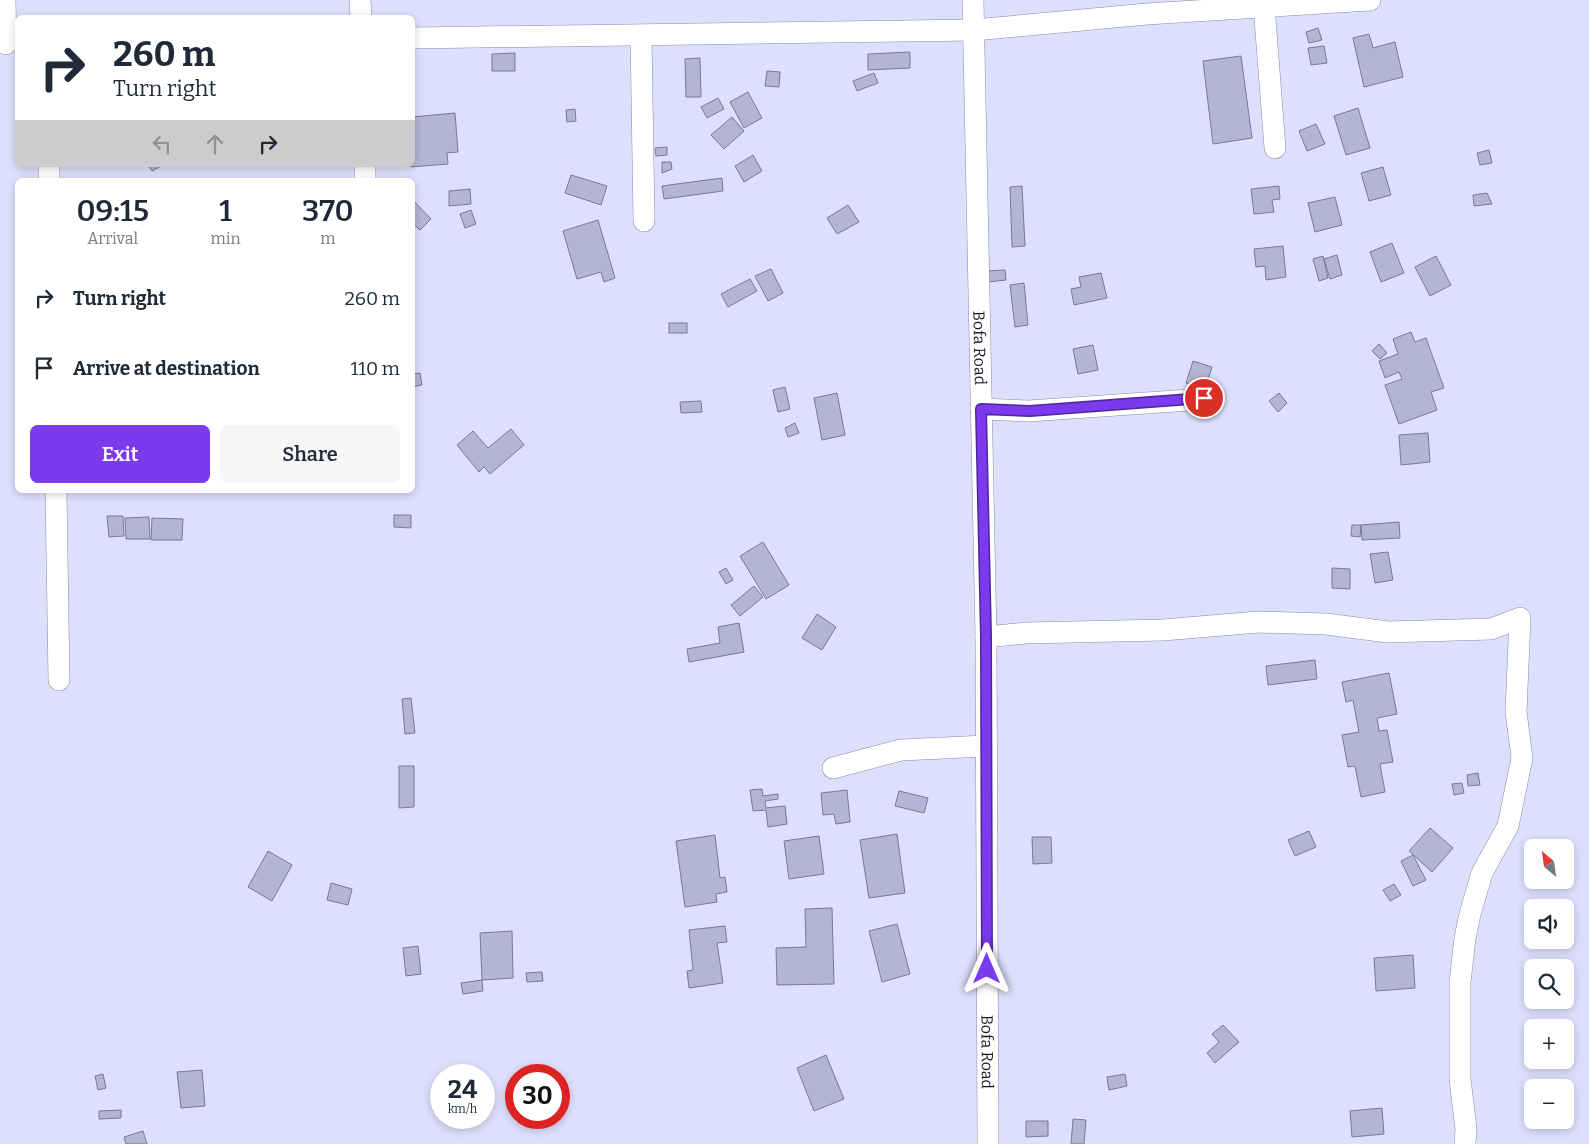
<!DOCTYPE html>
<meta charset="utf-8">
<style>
:root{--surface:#fff;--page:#f6f6f7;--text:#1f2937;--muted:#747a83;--accent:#7c3aed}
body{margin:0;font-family:Bitter,serif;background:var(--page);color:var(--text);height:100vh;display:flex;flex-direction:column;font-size:19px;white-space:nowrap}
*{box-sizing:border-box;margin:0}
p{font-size:16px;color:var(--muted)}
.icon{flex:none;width:28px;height:28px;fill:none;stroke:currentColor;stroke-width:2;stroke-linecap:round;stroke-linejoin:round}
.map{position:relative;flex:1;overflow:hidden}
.panel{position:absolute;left:15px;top:178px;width:400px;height:315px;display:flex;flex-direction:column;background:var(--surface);border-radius:8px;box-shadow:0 2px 8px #0003}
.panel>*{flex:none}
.banner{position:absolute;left:15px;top:15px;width:400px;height:152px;border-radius:8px;box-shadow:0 2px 8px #0003;background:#fff;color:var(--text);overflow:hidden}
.needle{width:32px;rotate:331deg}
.tools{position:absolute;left:1524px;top:839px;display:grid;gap:10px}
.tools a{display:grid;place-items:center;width:50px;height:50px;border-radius:8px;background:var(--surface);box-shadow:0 2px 8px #0003;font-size:25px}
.speed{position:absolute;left:430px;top:1064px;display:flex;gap:10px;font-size:25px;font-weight:700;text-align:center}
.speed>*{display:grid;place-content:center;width:65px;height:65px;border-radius:50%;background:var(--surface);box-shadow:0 2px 8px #0003;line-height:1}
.speed small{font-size:12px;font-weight:400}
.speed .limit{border:8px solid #d22;background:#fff;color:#111}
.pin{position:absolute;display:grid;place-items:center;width:42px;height:42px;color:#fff;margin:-21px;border:2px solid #fff;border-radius:50%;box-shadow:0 1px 5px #0007}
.me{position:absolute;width:55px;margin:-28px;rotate:0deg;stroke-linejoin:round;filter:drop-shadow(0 0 4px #0008)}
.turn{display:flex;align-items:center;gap:18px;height:105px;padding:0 15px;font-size:22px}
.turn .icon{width:65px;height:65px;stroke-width:2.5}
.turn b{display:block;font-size:35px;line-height:42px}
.lanes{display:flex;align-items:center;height:48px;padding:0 15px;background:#0003;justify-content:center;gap:25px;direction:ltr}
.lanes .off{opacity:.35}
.eta{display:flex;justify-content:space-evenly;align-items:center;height:85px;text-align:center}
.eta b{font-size:30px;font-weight:600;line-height:35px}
.primary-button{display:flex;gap:10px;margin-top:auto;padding:10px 15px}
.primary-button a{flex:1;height:58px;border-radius:8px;background:var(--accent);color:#fff;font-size:20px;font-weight:600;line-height:58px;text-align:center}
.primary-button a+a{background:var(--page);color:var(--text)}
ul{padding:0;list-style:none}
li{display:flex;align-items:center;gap:15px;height:70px;padding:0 15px}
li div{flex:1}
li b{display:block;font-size:19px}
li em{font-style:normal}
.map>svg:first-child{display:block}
</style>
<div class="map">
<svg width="1589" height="1144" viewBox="0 0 1589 1144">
<rect width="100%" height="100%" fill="#dddffc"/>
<g fill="#b4b5d3" stroke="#78799a">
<path d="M 1318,28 L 1322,40 L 1309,43 L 1306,32 Z"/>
<path d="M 1369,34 L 1373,48 L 1395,42 L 1403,77 L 1364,87 L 1353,38 Z"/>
<path d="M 1324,46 L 1327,63 L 1311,65 L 1308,48 Z"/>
<path d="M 910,52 L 910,68 L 868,70 L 868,54 Z"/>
<path d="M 515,53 L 515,71 L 492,71 L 492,54 Z"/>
<path d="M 1241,56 L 1252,138 L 1213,144 L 1203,61 Z"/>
<path d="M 700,58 L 701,97 L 686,97 L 685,59 Z"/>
<path d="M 767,71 L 780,72 L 779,87 L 765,86 Z"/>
<path d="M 874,73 L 878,83 L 857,91 L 853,81 Z"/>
<path d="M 748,92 L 762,118 L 744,128 L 730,102 Z"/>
<path d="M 718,98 L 724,109 L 707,118 L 701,107 Z"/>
<path d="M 1358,108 L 1370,148 L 1346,155 L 1334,116 Z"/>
<path d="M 575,109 L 576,121 L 567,122 L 566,110 Z"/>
<path d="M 455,113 L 458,152 L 447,153 L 448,164 L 411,167 L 410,165 L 412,165 L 412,117 Z"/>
<path d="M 732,117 L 744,131 L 724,149 L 711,135 Z"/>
<path d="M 1316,124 L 1325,144 L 1307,151 L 1299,131 Z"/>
<path d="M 667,147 L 667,155 L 656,156 L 655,148 Z"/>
<path d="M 1489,150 L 1492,163 L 1480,165 L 1477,153 Z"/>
<path d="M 753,155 L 762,171 L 744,182 L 735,166 Z"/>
<path d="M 662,162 L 671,162 L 672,169 L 662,173 Z"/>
<path d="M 148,165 L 163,165 L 152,171 Z"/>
<path d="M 1383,167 L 1391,195 L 1369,201 L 1361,173 Z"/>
<path d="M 571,175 L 607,186 L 601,205 L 565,193 Z"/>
<path d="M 722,178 L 723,191 L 664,199 L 662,186 Z"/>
<path d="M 1022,186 L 1025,246 L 1012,247 L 1010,187 Z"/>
<path d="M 1279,186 L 1280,199 L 1272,200 L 1274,212 L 1254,214 L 1251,189 Z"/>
<path d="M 470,189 L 471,204 L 449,206 L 449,191 Z"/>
<path d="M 1487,193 L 1492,204 L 1474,206 L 1473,195 Z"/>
<path d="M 1335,197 L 1342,225 L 1315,232 L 1308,203 Z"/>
<path d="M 412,199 L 431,219 L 420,230 L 412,223 Z"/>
<path d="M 848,205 L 859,222 L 837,234 L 827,218 Z"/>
<path d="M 471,210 L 476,224 L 465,228 L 460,214 Z"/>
<path d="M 598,220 L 615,278 L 604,282 L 601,272 L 577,279 L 563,231 Z"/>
<path d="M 1392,243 L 1404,273 L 1381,282 L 1370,252 Z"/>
<path d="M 1283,246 L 1286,277 L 1266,280 L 1265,266 L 1256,267 L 1254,249 Z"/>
<path d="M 1337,255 L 1342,275 L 1330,279 L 1324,259 Z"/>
<path d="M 1323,256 L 1328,278 L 1319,281 L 1313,259 Z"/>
<path d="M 1436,256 L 1451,285 L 1430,296 L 1415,267 Z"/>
<path d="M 771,269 L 783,293 L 768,301 L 755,276 Z"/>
<path d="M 1005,270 L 1006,280 L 988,282 L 987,271 Z"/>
<path d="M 1101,273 L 1107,298 L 1074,305 L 1071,289 L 1081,287 L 1079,277 Z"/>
<path d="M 750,279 L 757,291 L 728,307 L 721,294 Z"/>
<path d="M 1024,283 L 1028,325 L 1015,327 L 1010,285 Z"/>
<rect x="669" y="323" width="18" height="10"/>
<path d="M 1411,332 L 1415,342 L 1426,338 L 1444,388 L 1431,392 L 1437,410 L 1399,424 L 1385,385 L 1402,379 L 1399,372 L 1385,378 L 1379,361 L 1398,354 L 1393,339 Z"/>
<path d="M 1379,344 L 1387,353 L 1380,359 L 1372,351 Z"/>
<path d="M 1093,345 L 1098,370 L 1078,374 L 1073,349 Z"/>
<path d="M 1193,361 L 1212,367 L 1205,389 L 1186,383 Z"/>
<path d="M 420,373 L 422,385 L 412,387 L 412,374 Z"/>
<path d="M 785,387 L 790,409 L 778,412 L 773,390 Z"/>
<path d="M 837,393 L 845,435 L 822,440 L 814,398 Z"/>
<path d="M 1279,393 L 1287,403 L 1278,412 L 1269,401 Z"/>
<path d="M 701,401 L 702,412 L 681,413 L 680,402 Z"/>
<path d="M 795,423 L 799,433 L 788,437 L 785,428 Z"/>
<path d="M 511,429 L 524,445 L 490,474 L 484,467 L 479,472 L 457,445 L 473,431 L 488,448 Z"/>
<path d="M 1428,433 L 1430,462 L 1401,465 L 1399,435 Z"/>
<path d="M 394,515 L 411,515 L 411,528 L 394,527 Z"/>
<path d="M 107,516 L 123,516 L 124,536 L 109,537 Z"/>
<path d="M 149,517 L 150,539 L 126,539 L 125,518 Z"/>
<path d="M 152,518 L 183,519 L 182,540 L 151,540 Z"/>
<path d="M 1399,522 L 1400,538 L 1362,540 L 1361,525 Z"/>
<path d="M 1352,525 L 1361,525 L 1360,537 L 1351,536 Z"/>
<path d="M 763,542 L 789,585 L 766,599 L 740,556 Z"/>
<path d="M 1388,552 L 1393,580 L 1375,583 L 1370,554 Z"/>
<path d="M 726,568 L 733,580 L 726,584 L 719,572 Z"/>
<path d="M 1332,568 L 1350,569 L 1350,589 L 1332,588 Z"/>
<path d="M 754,586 L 763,597 L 740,616 L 731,605 Z"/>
<path d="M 817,614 L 836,627 L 822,650 L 802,638 Z"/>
<path d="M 739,623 L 744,652 L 689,662 L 687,649 L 720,643 L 718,627 Z"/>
<path d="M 1315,660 L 1317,679 L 1268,685 L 1266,666 Z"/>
<path d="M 1389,673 L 1397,714 L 1377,718 L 1379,731 L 1387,730 L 1393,762 L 1380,764 L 1385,792 L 1361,797 L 1355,766 L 1348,767 L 1342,735 L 1359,732 L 1353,700 L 1346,702 L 1342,682 Z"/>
<path d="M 411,698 L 415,733 L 405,734 L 402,699 Z"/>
<path d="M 399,766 L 414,766 L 414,807 L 399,808 Z"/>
<path d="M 1478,773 L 1480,785 L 1468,786 L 1467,775 Z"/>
<path d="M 1462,783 L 1464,793 L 1454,795 L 1452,784 Z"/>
<path d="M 762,789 L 763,796 L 778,794 L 778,799 L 765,801 L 766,808 L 785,806 L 787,824 L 768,827 L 766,810 L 753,811 L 750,790 Z"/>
<path d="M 847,790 L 850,822 L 836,824 L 834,814 L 823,815 L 821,793 Z"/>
<path d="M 899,791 L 928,798 L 924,813 L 895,806 Z"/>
<path d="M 1430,828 L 1453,848 L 1432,872 L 1409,851 Z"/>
<path d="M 1309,831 L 1316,847 L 1295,856 L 1288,840 Z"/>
<path d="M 897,834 L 905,893 L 869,898 L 860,840 Z"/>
<path d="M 715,835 L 720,878 L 725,877 L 727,892 L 716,894 L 717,902 L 685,907 L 676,841 Z"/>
<path d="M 819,836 L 824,874 L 789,879 L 784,841 Z"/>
<path d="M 1032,837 L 1051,837 L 1052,863 L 1033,864 Z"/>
<path d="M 268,851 L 292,865 L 272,901 L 248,887 Z"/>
<path d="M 1413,855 L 1426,880 L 1413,886 L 1401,861 Z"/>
<path d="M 331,883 L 352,889 L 348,905 L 327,900 Z"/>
<path d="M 1394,884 L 1401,895 L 1390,901 L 1383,890 Z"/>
<path d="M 832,908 L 834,984 L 777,985 L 776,948 L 806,947 L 805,909 Z"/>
<path d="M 897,924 L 910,974 L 882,982 L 869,931 Z"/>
<path d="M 725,926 L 727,942 L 717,943 L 723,983 L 689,988 L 687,971 L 693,970 L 689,930 Z"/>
<path d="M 512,931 L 513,978 L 482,980 L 480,933 Z"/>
<path d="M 418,946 L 421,974 L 406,976 L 403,948 Z"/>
<path d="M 1413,955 L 1415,988 L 1376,991 L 1374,958 Z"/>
<path d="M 542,972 L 543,981 L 527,982 L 526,973 Z"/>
<path d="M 482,980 L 483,991 L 463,994 L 461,983 Z"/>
<path d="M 1223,1025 L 1239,1042 L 1215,1063 L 1207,1053 L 1219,1042 L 1212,1034 Z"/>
<path d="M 826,1055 L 844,1099 L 814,1111 L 797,1068 Z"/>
<path d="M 202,1070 L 205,1106 L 181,1108 L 177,1072 Z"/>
<path d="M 103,1074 L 106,1088 L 98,1090 L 95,1076 Z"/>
<path d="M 1125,1074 L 1127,1086 L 1109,1090 L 1107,1077 Z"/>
<path d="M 1382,1108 L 1384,1134 L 1352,1137 L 1350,1111 Z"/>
<path d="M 121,1110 L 121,1118 L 99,1119 L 99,1111 Z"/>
<path d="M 1073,1119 L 1086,1120 L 1084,1144 L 1071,1144 Z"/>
<path d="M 1026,1121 L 1048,1121 L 1048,1136 L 1026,1137 Z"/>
<path d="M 143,1131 L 147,1144 L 126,1144 L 124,1137 Z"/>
</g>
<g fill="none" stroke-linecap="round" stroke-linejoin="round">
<defs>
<g id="minor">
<path d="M 5,0 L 6,44"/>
<path d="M 360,0 L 361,18"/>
<path id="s1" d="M 973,0 L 986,637 L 988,1144"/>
<path d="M 1264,6 L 1275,148"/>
<path d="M 641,35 L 644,221"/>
<path d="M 412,38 L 974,30 L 1147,14 L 1370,0"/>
<path d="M 49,165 L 49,180"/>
<path d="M 365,180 L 365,165"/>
<path d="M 981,409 L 1029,411 L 1204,399"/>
<path d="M 56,490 L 59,680"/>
<path d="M 986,637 L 1026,633 L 1163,630 L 1258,622 L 1326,624 L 1388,632 L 1491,629 L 1520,618 L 1516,712 L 1522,758 L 1508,826 L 1482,873 L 1470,914 L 1465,938 L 1460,982 L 1460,1079 L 1466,1129 L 1465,1144"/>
<path d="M 833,768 L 901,750 L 986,746"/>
</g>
</defs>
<use href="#minor" stroke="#888aab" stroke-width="22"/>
<use href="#minor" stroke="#fff" stroke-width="21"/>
</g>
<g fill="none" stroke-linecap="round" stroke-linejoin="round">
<defs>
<path id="route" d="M 987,969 L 986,637 L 981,409 L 1030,411 L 1204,398"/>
</defs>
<use href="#route" stroke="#51269a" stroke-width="12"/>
<use href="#route" stroke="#7c3aed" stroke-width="9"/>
</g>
<g text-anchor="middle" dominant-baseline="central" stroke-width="5" stroke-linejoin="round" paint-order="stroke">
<g font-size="16" fill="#161622" stroke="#fff">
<text stroke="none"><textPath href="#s1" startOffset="348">Bofa Road</textPath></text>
<text stroke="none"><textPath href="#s1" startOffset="1052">Bofa Road</textPath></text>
</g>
</g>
</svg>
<div class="tools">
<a><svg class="needle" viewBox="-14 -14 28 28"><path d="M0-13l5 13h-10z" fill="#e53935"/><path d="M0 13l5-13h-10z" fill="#747a83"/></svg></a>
<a><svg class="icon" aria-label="sound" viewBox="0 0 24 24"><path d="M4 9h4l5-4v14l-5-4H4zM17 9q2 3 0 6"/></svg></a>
<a><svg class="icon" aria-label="search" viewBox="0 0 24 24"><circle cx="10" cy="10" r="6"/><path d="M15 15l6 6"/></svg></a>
<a>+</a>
<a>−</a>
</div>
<div class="speed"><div>24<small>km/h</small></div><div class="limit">30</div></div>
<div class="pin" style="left:1204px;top:398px;background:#d93025"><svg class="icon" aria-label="arrive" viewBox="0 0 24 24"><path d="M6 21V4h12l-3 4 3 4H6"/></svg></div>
<svg class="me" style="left:987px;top:969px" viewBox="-20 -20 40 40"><path d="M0-17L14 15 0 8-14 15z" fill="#7c3aed" stroke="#fff" stroke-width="4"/></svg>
<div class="banner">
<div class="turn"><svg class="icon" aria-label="right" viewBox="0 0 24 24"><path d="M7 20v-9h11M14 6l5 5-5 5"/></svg><div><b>260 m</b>Turn right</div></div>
<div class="lanes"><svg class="icon off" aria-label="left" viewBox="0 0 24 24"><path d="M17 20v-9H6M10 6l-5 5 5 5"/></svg><svg class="icon off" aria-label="ahead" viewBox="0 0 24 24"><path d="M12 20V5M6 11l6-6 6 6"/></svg><svg class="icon" aria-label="right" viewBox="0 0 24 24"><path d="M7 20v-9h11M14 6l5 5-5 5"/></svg></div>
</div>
<section class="panel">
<div class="eta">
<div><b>09:15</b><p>Arrival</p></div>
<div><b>1</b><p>min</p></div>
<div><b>370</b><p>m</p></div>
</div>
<ul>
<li><svg class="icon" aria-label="right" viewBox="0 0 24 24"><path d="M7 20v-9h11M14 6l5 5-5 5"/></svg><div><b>Turn right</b></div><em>260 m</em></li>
<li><svg class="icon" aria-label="arrive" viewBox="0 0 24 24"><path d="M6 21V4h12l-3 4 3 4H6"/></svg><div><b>Arrive at destination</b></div><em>110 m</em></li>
</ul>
<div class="primary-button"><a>Exit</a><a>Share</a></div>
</section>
</div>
